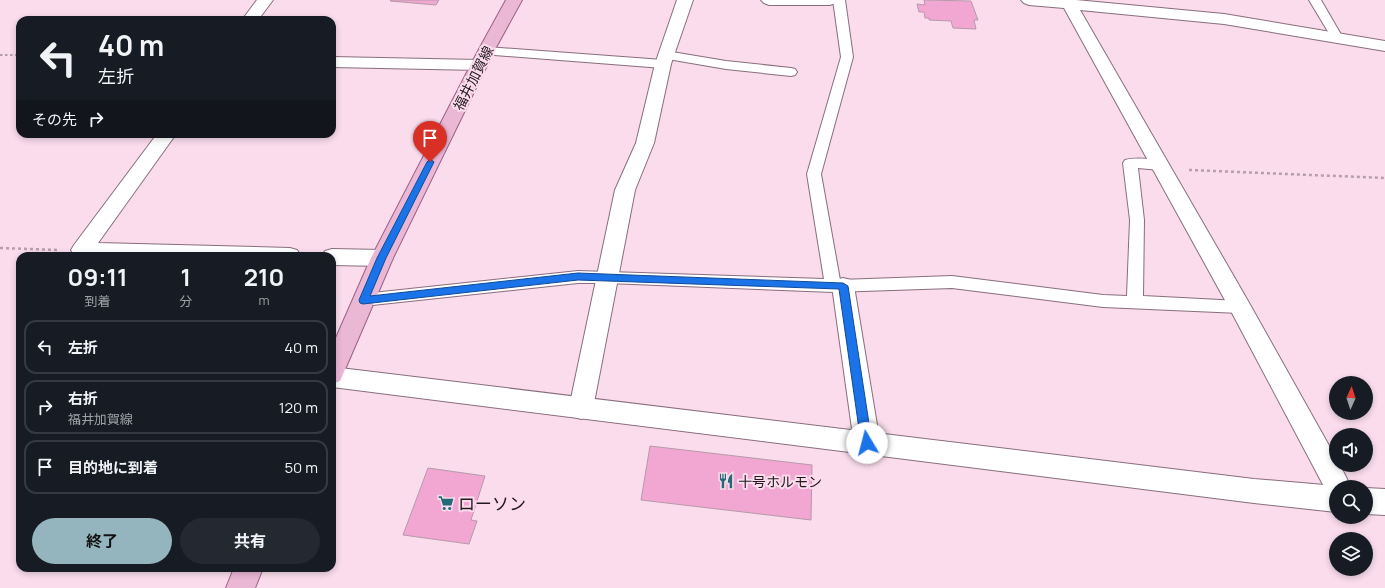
<!DOCTYPE html>
<html lang="ja">
<meta charset="utf-8">
<style>
:root{--surface:#171b24;--page:#242831;--text:#f1f3f6;--muted:#9ea1a6;--line:#363941;--accent:#94b5bd}
body{margin:0;font-family:Manrope,"Noto Sans JP",sans-serif;background:var(--page);color:var(--text);height:100vh;display:flex;flex-direction:column;font-size:15px;white-space:nowrap}
*{box-sizing:border-box;margin:0}
p{font-size:13px;color:var(--muted)}
.icon{flex:none;width:22px;height:22px;fill:none;stroke:currentColor;stroke-width:2;stroke-linecap:round;stroke-linejoin:round}
.map{position:relative;flex:1;overflow:hidden}
.drawer{position:absolute;left:16px;top:252px;width:320px;height:320px;display:flex;flex-direction:column;background:var(--surface);border-radius:12px;box-shadow:0 2px 6px #0003}
.drawer>*{flex:none}
.top-card{position:absolute;left:16px;top:16px;width:320px;height:122px;border-radius:12px;box-shadow:0 2px 6px #0003;background:#171b24;color:var(--text);overflow:hidden}
.needle{width:26px;rotate:3deg}
.buttons{position:absolute;left:1329px;top:376px;display:grid;gap:8px}
.buttons a{display:grid;place-items:center;width:44px;height:44px;border-radius:50%;background:var(--surface);box-shadow:0 2px 6px #0003;font-size:20px}
.pin{position:absolute;display:grid;place-items:center;width:34px;height:34px;color:#fff;margin:-41px -17px;border-radius:50% 50% 50% 0;rotate:-45deg;box-shadow:0 0 4px #0007}
.pin .icon{rotate:45deg}
.me{position:absolute;width:44px;margin:-22px;rotate:352deg;stroke-linejoin:round;filter:drop-shadow(0 0 3px #0008)}
.turn{display:flex;align-items:center;gap:14px;height:84px;padding:0 16px;font-size:18px}
.turn .icon{width:52px;height:52px;stroke-width:2.5}
.turn b{display:block;font-size:28px;line-height:34px}
.then{display:flex;align-items:center;height:38px;padding:0 16px;background:#0003;gap:8px;font-size:15px}
.eta{display:flex;justify-content:space-evenly;align-items:center;height:68px;text-align:center}
.eta b{font-size:24px;font-weight:700;line-height:28px}
.cta{display:flex;gap:8px;margin-top:auto;padding:8px 16px}
.cta a{flex:1;height:46px;border-radius:24px;background:var(--accent);color:#111;font-size:16px;font-weight:700;line-height:46px;text-align:center}
.cta a+a{background:var(--page);color:var(--text)}
ul{padding:0;list-style:none}
li{display:flex;align-items:center;gap:12px;height:54px;margin:0 8px 6px;padding:0 8px;border:2px solid var(--line);border-radius:12px}
li div{flex:1}
li b{display:block;font-size:15px}
li em{font-style:normal}
.map>svg:first-child{display:block}
</style>
<div class="map">
<svg width="1385" height="588" viewBox="0 0 1385 588">
<rect width="100%" height="100%" fill="#fadcec"/>
<g fill="#f1a7d2" stroke="#b69aa9">
<path d="M 391,0 L 439,0 L 436,5 L 390,1 Z"/>
<path d="M 924,0 L 971,1 L 978,20 L 974,20 L 976,29 L 953,28 L 951,21 L 929,20 L 929,18 L 925,18 L 924,12 L 919,12 L 917,4 L 925,5 Z"/>
<path d="M 650,446 L 812,465 L 811,520 L 641,500 Z"/>
<path d="M 428,468 L 485,476 L 471,520 L 477,521 L 469,544 L 403,535 Z"/>
</g>
<g fill="none" stroke-linecap="round" stroke-linejoin="round">
<defs>
<g id="lane">
<path d="M 833,0 L 845,0 L 853,57 L 821,174 L 840,280 L 952,276 L 1103,295 L 1127,296 L 1130,220 L 1123,163 L 1125,160 C 1136,157 1154,159 1165,162 L 1167,165 L 1165,168 L 1160,170 L 1138,168 L 1144,220 L 1143,296 L 1240,301 L 1246,302 L 1248,307 L 1246,312 L 1240,313 L 1103,307 L 952,288 L 833,292 L 607,283 L 578,283 L 363,306 L 357,304 L 355,300 L 357,296 L 363,294 L 578,271 L 824,279 L 807,174 L 841,57 Z"/>
<path d="M 1309,0 L 1321,0 L 1343,38 L 1341,40 L 1333,40 Z"/>
<path d="M 486,47 L 663,60 L 667,61 L 669,64 L 667,67 L 663,68 L 482,54 L 480,51 L 482,48 Z"/>
<path d="M 666,51 L 726,61 L 791,68 L 795,69 L 797,72 L 795,75 L 791,76 L 726,69 L 662,58 L 660,55 L 662,52 Z"/>
</g>
<g id="street">
<path d="M 257,0 L 273,0 L 258,20 L 242,20 Z"/>
<path d="M 677,0 L 693,0 L 671,64 L 654,143 L 635,190 L 593,408 L 590,416 L 581,419 L 572,416 L 569,408 L 615,190 L 636,143 L 655,64 Z"/>
<path d="M 761,0 L 838,0 L 835,3 L 830,5 L 769,5 L 764,3 Z"/>
<path d="M 1021,0 L 1076,0 L 1224,14 L 1385,41 L 1385,51 L 1224,24 L 1080,10 L 1248,301 L 1336,458 L 1336,465 L 1340,465 L 1351,487 L 1336,487 L 1336,499 L 1329,496 L 1232,313 L 1064,8 L 1029,5 L 1024,3 Z"/>
<path d="M 332,57 L 479,60 L 485,61 L 487,65 L 485,69 L 479,70 L 332,67 Z"/>
<path d="M 157,134 L 176,134 L 98,243 L 290,248 L 297,250 L 301,256 L 74,255 L 71,250 L 74,245 Z"/>
<path d="M 332,249 L 382,250 L 389,252 L 393,258 L 389,264 L 382,266 L 332,265 L 332,256 L 322,256 L 325,251 Z"/>
<path d="M 843,278 L 851,280 L 854,286 L 880,443 L 876,451 L 867,454 L 858,451 L 854,443 L 832,286 L 835,280 Z"/>
</g>
<g id="secondary">
<path d="M 332,367 L 1254,479 L 1336,486 L 1338,487 L 1336,487 L 1336,512 L 1254,503 L 332,387 Z"/>
<path d="M 1366,488 L 1385,489 L 1385,515 L 1366,514 Z"/>
</g>
<g id="primary">
<path d="M 506,0 L 522,0 L 494,51 L 393,258 L 340,381 L 332,384 L 332,347 L 371,258 L 478,51 Z"/>
<path d="M 234,568 L 263,568 L 255,588 L 226,588 Z"/>
</g>
</defs>
<use href="#lane" stroke="#886e7c" stroke-width="2"/>
<use href="#street" stroke="#886e7c" stroke-width="2"/>
<use href="#secondary" stroke="#886e7c" stroke-width="2"/>
<use href="#primary" stroke="#9b6083" stroke-width="2"/>
<path stroke="#b69fab" stroke-width="2" stroke-dasharray="2.5 2.5" stroke-linecap="butt" d="M 0,55 L 20,55"/>
<g stroke="#b69fab" stroke-width="2.5" stroke-dasharray="3 3" stroke-linecap="butt">
<path d="M 1189,170 L 1385,178"/>
<path d="M 0,248 L 59,250"/>
</g>
<use href="#lane" fill="#fff" fill-rule="evenodd"/>
<use href="#street" fill="#fff" fill-rule="evenodd"/>
<use href="#secondary" fill="#fff" fill-rule="evenodd"/>
<use href="#primary" fill="#eab7d5" fill-rule="evenodd"/>
</g>
<path fill="#1a73e8" stroke="#114b97" d="M 430,159 L 434,162 L 386,258 L 370,296 L 578,273 L 843,283 L 848,286 L 872,443 L 870,446 L 867,448 L 863,446 L 861,443 L 839,289 L 578,280 L 363,304 L 360,303 L 359,300 L 377,258 L 427,162 Z"/>
<defs>
<symbol id="restaurant-bare" viewBox="-9 -9 18 18"><path d="M-5-6h1v4h1v-4h1v4h1v-4h1v5L-1.5 .5V6h-2V.5L-5-1ZM5-6V6H3V1.5H1.5Q1.5-4 5-6Z" fill="#236a78" stroke="#fadcec" stroke-width="2.5" paint-order="stroke"/></symbol>
<symbol id="supermarket-bare" viewBox="-9 -9 18 18"><path d="M-6-5.5h2.5l.6 2H6L4.5 2H-2.5L-4.4-4H-6ZM-1.5 3.2a1.3 1.3 0 1 0 .1 0ZM3 3.2a1.3 1.3 0 1 0 .1 0Z" fill="#236a78" stroke="#fadcec" stroke-width="2.5" paint-order="stroke"/></symbol>
</defs>
<g fill-rule="evenodd">
<use href="#restaurant-bare" x="715" y="470" width="22" height="22"/>
<use href="#supermarket-bare" x="435" y="492" width="22" height="22"/>
</g>
<g text-anchor="middle" dominant-baseline="central" stroke-width="4" stroke-linejoin="round" paint-order="stroke">
<g font-size="14" fill="#22181e" stroke="#fadcec">
<text transform="translate(473 78) rotate(-63)">福井加賀線</text>
</g>
<g font-size="14" fill="#22181e" stroke="#fadcec" text-anchor="start">
<text x="738" y="481">十号ホルモン</text>
</g>
<g font-size="17" fill="#22181e" stroke="#fadcec" text-anchor="start">
<text x="458" y="503">ローソン</text>
</g>
</g>
</svg>
<div class="buttons">
<a><svg class="needle" viewBox="-14 -14 28 28"><path d="M0-13l5 13h-10z" fill="#e53935"/><path d="M0 13l5-13h-10z" fill="#9ea1a6"/></svg></a>
<a><svg class="icon" aria-label="sound" viewBox="0 0 24 24"><path d="M4 9h4l5-4v14l-5-4H4zM17 9q2 3 0 6"/></svg></a>
<a><svg class="icon" aria-label="search" viewBox="0 0 24 24"><circle cx="10" cy="10" r="6"/><path d="M15 15l6 6"/></svg></a>
<a><svg class="icon" aria-label="layers" viewBox="0 0 24 24"><path d="M12 4l9 5-9 5-9-5zM3 14l9 5 9-5"/></svg></a>
</div>
<div class="pin" style="left:430px;top:162px;background:#d93025"><svg class="icon" aria-label="arrive" viewBox="0 0 24 24"><path d="M6 21V4h12l-3 4 3 4H6"/></svg></div>
<svg class="me" style="left:867px;top:443px" viewBox="-20 -20 40 40"><circle r="19" fill="#fff"/><path d="M0-13L10 11 0 6-10 11z" fill="#1a73e8"/></svg>
<div class="top-card">
<div class="turn"><svg class="icon" aria-label="left" viewBox="0 0 24 24"><path d="M17 20v-9H6M10 6l-5 5 5 5"/></svg><div><b>40 m</b>左折</div></div>
<div class="then">その先<svg class="icon" aria-label="right" viewBox="0 0 24 24"><path d="M7 20v-9h11M14 6l5 5-5 5"/></svg></div>
</div>
<section class="drawer">
<div class="eta">
<div><b>09:11</b><p>到着</p></div>
<div><b>1</b><p>分</p></div>
<div><b>210</b><p>m</p></div>
</div>
<ul>
<li><svg class="icon" aria-label="left" viewBox="0 0 24 24"><path d="M17 20v-9H6M10 6l-5 5 5 5"/></svg><div><b>左折</b></div><em>40 m</em></li>
<li><svg class="icon" aria-label="right" viewBox="0 0 24 24"><path d="M7 20v-9h11M14 6l5 5-5 5"/></svg><div><b>右折</b><p>福井加賀線</p></div><em>120 m</em></li>
<li><svg class="icon" aria-label="arrive" viewBox="0 0 24 24"><path d="M6 21V4h12l-3 4 3 4H6"/></svg><div><b>目的地に到着</b></div><em>50 m</em></li>
</ul>
<div class="cta"><a>終了</a><a>共有</a></div>
</section>
</div>
